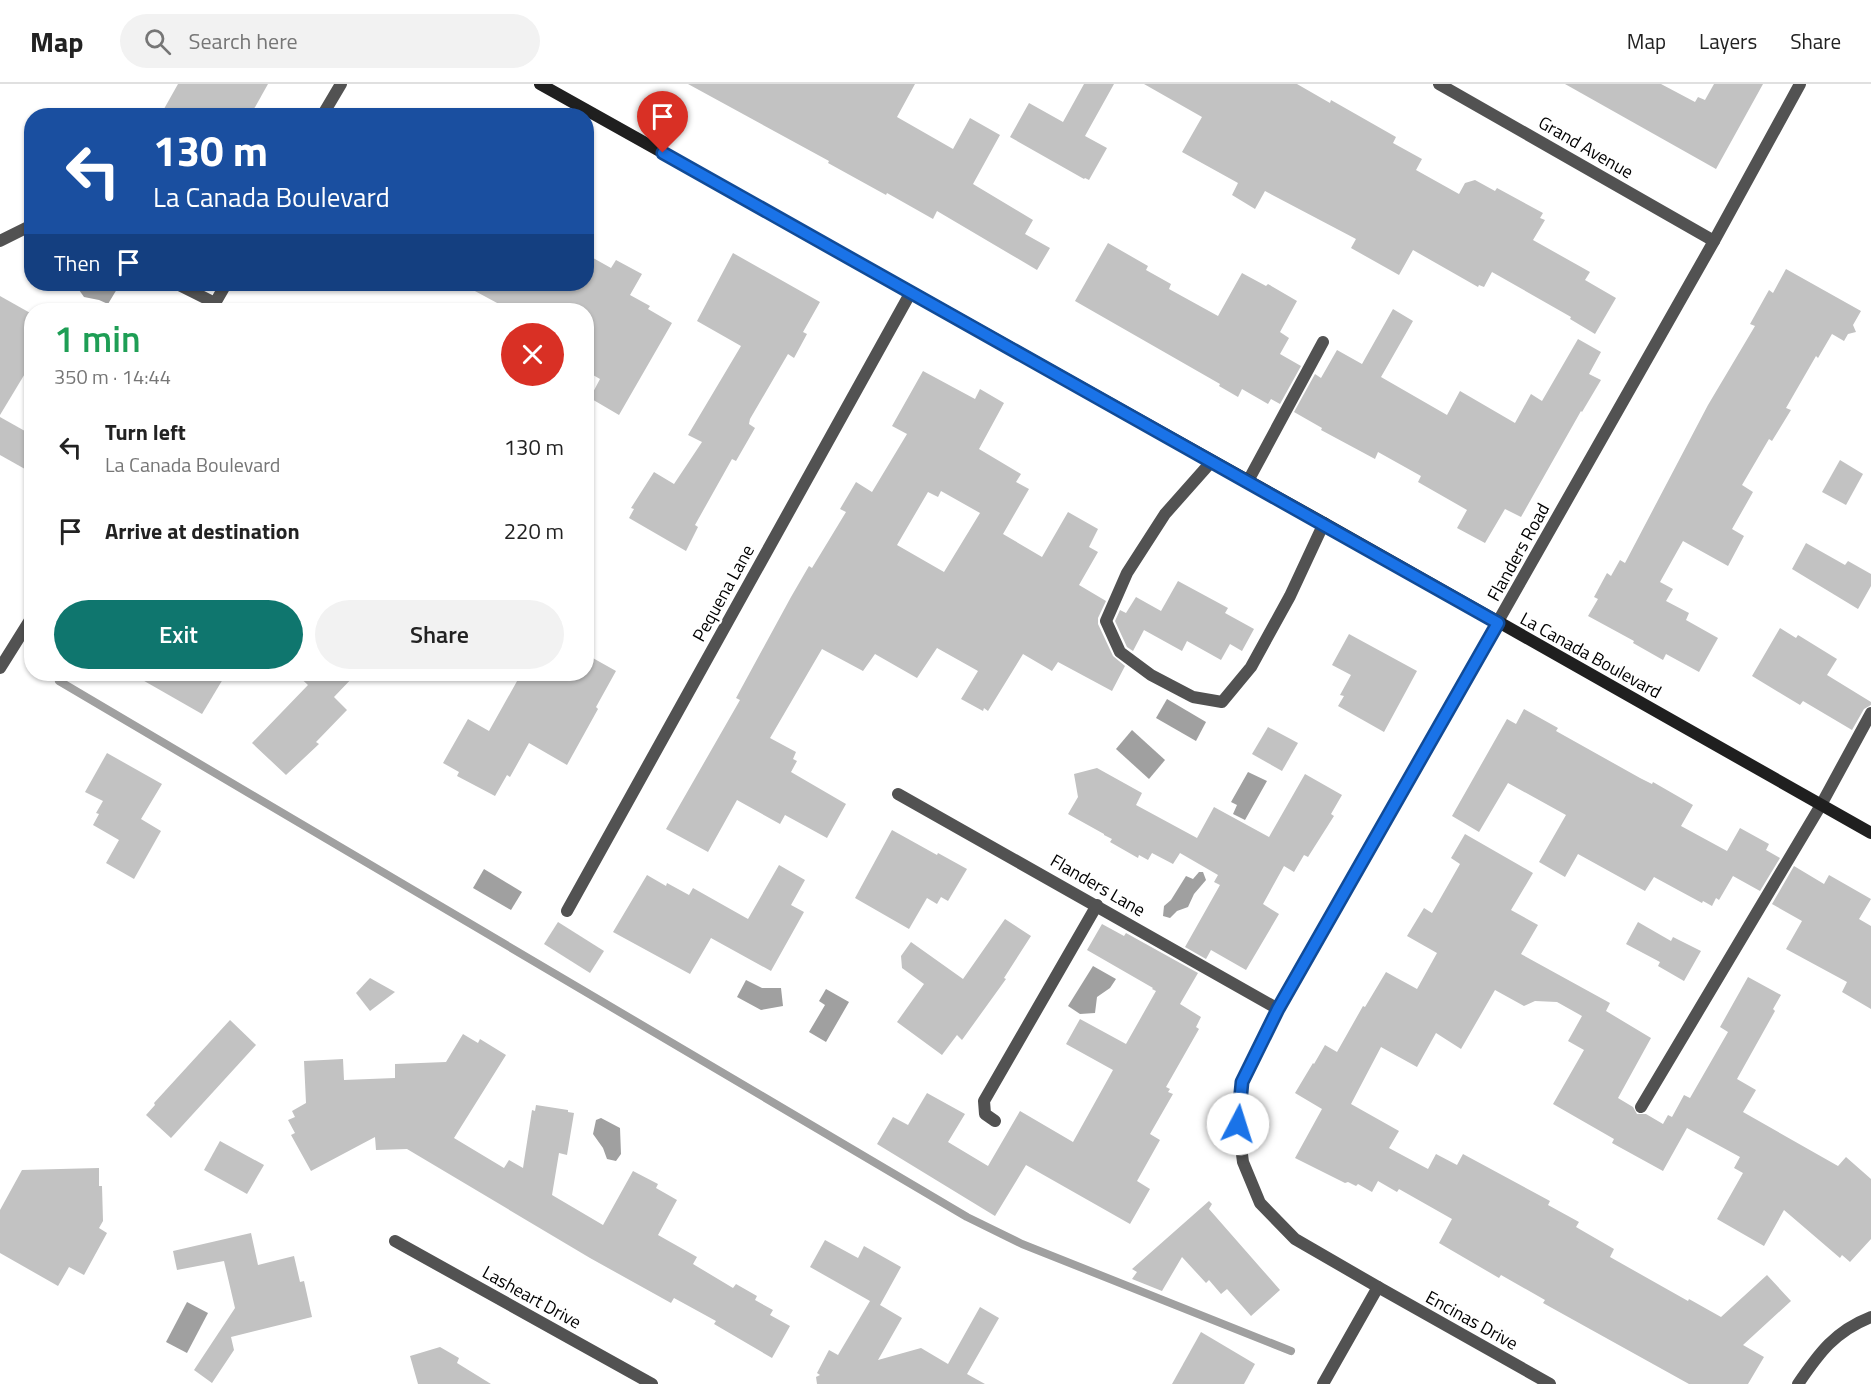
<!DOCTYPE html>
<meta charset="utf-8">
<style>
:root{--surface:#fff;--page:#f2f2f2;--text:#222;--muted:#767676;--line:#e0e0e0;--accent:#0f766e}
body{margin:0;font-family:"Titillium Web",sans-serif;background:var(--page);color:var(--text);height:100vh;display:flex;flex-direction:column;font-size:22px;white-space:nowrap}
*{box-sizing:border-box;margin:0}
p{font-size:20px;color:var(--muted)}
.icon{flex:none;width:33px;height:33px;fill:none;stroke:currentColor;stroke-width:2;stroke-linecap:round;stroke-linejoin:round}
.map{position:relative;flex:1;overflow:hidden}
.drawer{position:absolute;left:24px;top:219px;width:570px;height:378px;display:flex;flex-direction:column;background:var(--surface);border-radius:24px;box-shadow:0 2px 4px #0004}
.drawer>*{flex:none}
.banner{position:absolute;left:24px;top:24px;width:570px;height:183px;border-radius:24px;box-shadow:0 2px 4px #0004;background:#1a4fa0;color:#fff;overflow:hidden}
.pin{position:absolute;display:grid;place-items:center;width:51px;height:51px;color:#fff;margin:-62px -26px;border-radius:50% 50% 50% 0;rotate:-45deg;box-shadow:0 0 6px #0007}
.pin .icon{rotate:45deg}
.me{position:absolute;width:66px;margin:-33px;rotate:5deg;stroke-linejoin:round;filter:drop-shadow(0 0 4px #0008)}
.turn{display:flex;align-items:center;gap:21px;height:126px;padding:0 30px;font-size:27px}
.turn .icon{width:78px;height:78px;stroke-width:2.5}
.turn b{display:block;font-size:42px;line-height:51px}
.then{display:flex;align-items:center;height:57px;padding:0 30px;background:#0003;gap:12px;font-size:22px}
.round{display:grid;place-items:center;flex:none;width:63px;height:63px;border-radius:32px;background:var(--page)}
.summary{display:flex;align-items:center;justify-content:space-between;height:102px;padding:0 30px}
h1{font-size:36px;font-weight:600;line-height:45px;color:#1e9e55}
.primary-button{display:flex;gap:12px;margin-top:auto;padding:12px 30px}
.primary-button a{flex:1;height:69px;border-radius:36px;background:var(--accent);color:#fff;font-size:24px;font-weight:600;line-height:69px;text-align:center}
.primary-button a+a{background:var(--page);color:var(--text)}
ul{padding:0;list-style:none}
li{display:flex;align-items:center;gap:18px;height:84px;padding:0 30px}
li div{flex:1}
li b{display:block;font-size:22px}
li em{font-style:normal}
header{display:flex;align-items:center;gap:36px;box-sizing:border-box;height:84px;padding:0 30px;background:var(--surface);border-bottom:2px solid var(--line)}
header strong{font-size:28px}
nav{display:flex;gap:33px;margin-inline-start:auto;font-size:21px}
.search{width:420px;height:54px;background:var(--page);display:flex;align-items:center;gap:15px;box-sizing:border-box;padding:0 21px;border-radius:33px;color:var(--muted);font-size:22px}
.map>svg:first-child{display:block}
</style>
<header>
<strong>Map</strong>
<div class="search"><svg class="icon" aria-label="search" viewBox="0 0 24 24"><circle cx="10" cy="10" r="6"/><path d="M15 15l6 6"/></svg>Search here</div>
<nav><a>Map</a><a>Layers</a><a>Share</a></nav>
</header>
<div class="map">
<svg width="1871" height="1300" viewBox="0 0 1871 1300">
<rect width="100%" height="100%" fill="#fff"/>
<g fill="#a0a0a0">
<path d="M 80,200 L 109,200 L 117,205 L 108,220 L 99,216 L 84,213 L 77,203 Z"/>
<path d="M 1167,615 L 1206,638 L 1196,657 L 1156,634 Z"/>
<path d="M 1132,646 L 1165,676 L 1149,695 L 1116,665 Z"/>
<path d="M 1248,688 L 1267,697 L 1245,736 L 1233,730 L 1237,721 L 1231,718 Z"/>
<path d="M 484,785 L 522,808 L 511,826 L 473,804 Z"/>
<path d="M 1199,788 L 1203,788 L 1206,796 L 1194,810 L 1188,823 L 1177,827 L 1170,834 L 1163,832 L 1164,822 L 1171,816 L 1186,792 L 1193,795 Z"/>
<path d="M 1093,882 L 1116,895 L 1110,904 L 1097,913 L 1095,929 L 1080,930 L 1068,922 Z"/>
<path d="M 746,896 L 762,904 L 781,904 L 783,922 L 761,926 L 737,913 Z"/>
<path d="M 826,905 L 849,918 L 826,958 L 809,948 L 825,921 L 819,917 Z"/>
<path d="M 601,1034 L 620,1044 L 621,1070 L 616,1077 L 607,1075 L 603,1064 L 593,1050 L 596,1036 Z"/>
<path d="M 187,1218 L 208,1229 L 187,1269 L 166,1258 Z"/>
</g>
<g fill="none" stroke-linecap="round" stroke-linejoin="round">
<path stroke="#a0a0a0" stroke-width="8" d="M 59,597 L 967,1133 L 1022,1160 L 1291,1267"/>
</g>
<g fill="#c2c2c2" fill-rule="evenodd">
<path d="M 178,0 L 268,0 L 250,32 L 160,32 Z"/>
<path d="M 688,0 L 915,0 L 897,33 L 953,65 L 970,34 L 1000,51 L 973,100 L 1033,136 L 1025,150 L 1050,164 L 1037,186 L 937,127 L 933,135 L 887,109 L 886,111 L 828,79 L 829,77 Z"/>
<path d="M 1084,0 L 1114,0 L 1085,52 L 1107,64 L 1089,96 L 1085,94 L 1084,95 L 1010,53 L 1029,19 L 1063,38 Z"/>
<path d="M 1144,0 L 1297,0 L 1330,19 L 1331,16 L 1396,53 L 1393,59 L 1422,75 L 1416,86 L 1459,110 L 1465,99 L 1475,96 L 1495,107 L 1497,104 L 1543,129 L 1540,134 L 1545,136 L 1533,156 L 1590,188 L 1585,196 L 1616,214 L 1595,250 L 1570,235 L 1571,233 L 1492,188 L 1484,203 L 1479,201 L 1478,203 L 1413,166 L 1399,191 L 1351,164 L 1356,155 L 1265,107 L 1255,125 L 1232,111 L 1238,99 L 1182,68 L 1202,33 Z"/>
<path d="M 1565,0 L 1661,0 L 1695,18 L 1698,13 L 1705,16 L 1714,0 L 1763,0 L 1716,85 Z"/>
<path d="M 1108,159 L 1148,182 L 1146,186 L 1171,200 L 1169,205 L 1218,232 L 1242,189 L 1266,202 L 1268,200 L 1297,217 L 1280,248 L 1289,254 L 1280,270 L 1301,282 L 1280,320 L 1271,315 L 1268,320 L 1242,305 L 1238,313 L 1219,302 L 1220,300 L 1075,217 Z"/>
<path d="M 733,169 L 820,218 L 803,248 L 807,250 L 794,274 L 788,270 L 750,335 L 749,340 L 755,344 L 736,377 L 732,375 L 695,441 L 698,443 L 686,467 L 629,434 L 634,425 L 631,424 L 654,388 L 674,400 L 702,358 L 688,351 L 741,262 L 697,237 Z"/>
<path d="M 586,170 L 611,184 L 616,176 L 642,190 L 630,211 L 650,222 L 648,225 L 672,239 L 619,331 L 590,314 L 600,295 L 586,287 L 586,226 L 510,226 L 462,200 L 586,200 Z"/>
<path d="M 1786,185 L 1861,227 L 1853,241 L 1856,248 L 1848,250 L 1844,257 L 1832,250 L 1818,274 L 1816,272 L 1786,324 L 1791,326 L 1772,357 L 1769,355 L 1742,401 L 1753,408 L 1732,445 L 1744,452 L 1728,482 L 1683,457 L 1660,498 L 1673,505 L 1666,517 L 1689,529 L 1686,536 L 1718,554 L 1699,588 L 1666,570 L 1663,576 L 1633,559 L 1634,557 L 1588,532 L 1598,515 L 1594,513 L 1607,489 L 1611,492 L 1620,476 L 1625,479 L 1708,321 L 1755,242 L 1750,240 L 1769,206 L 1773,209 Z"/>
<path d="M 0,212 L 32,230 L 32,278 L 0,331 Z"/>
<path d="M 1393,225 L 1413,237 L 1381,293 L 1447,331 L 1460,307 L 1515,339 L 1531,310 L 1542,317 L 1578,255 L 1601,268 L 1589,290 L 1601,296 L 1582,328 L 1581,327 L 1521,433 L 1505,425 L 1485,459 L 1457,444 L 1467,426 L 1418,398 L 1421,392 L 1378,368 L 1375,375 L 1321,346 L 1322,344 L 1294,328 L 1315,290 L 1321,294 L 1337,266 L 1362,280 Z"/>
<path d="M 923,287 L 975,315 L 980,305 L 1004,319 L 979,365 L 1021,390 L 1016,398 L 1029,405 L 1003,450 L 1042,473 L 1068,428 L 1098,445 L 1089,463 L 1098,468 L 1079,501 L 1106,517 L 1098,534 L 1098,540 L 1113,572 L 1125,582 L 1112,607 L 1058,578 L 1052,587 L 1023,570 L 988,627 L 984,624 L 983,627 L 961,615 L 978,587 L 937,564 L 917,594 L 875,570 L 863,587 L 822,565 L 770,654 L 796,668 L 793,675 L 797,677 L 791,688 L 846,720 L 827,754 L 785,731 L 780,740 L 737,716 L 708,768 L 666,745 L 740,616 L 736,614 L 791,513 L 809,482 L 812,484 L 846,428 L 840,425 L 856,398 L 872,408 L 907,350 L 892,342 ZM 941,407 L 980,429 L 944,488 L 897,461 L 928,408 L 938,413 Z"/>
<path d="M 0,333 L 32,351 L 32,389 L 0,371 Z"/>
<path d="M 1840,376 L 1863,390 L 1846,421 L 1822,408 Z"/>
<path d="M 1806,459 L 1845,481 L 1848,477 L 1871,490 L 1871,502 L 1858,525 L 1792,485 Z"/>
<path d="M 1178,497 L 1228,524 L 1225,529 L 1254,545 L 1242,567 L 1230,560 L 1221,576 L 1187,557 L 1182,567 L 1144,546 L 1133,567 L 1127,563 L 1115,537 L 1120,526 L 1126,529 L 1136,513 L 1161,527 Z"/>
<path d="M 1780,544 L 1796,554 L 1798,551 L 1837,575 L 1827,591 L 1871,618 L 1871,621 L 1864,625 L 1852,646 L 1803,617 L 1800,621 L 1752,592 Z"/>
<path d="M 1349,550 L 1417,587 L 1384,648 L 1338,622 L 1344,612 L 1340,611 L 1351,591 L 1332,581 Z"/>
<path d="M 591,573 L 616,587 L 596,623 L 598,625 L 567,681 L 529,659 L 510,693 L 507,691 L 495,712 L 457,692 L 459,688 L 443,679 L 468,635 L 489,647 L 521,590 L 586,590 L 586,580 Z"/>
<path d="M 132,590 L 226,590 L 202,630 Z"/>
<path d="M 296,590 L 356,590 L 334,613 L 347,626 L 316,658 L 319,660 L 286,691 L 252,659 L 308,601 Z"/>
<path d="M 1524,625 L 1558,644 L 1556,647 L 1640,694 L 1652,700 L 1653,698 L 1693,721 L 1681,742 L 1727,767 L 1740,744 L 1769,760 L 1766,766 L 1780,774 L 1760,807 L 1733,792 L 1719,816 L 1716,814 L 1712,822 L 1703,817 L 1702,819 L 1654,793 L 1645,807 L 1578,770 L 1565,793 L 1539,778 L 1566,731 L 1508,699 L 1479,748 L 1452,732 L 1507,635 L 1516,640 Z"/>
<path d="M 1268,643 L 1298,659 L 1282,687 L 1252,670 Z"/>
<path d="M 107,669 L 162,700 L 141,735 L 161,747 L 134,795 L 106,779 L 119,756 L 93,741 L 99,730 L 96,729 L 103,717 L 85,708 Z"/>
<path d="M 1097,684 L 1142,709 L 1136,721 L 1197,754 L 1214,723 L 1269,753 L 1305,690 L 1342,711 L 1331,730 L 1334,732 L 1308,773 L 1304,771 L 1294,788 L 1284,782 L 1263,820 L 1279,830 L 1246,886 L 1211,866 L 1206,875 L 1185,863 L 1220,801 L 1214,798 L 1218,791 L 1180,769 L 1173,780 L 1152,769 L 1148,776 L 1139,771 L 1138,774 L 1110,758 L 1112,755 L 1104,751 L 1104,750 L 1068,730 L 1078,713 L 1074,690 Z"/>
<path d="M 892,746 L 937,771 L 938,769 L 967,785 L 948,817 L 941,813 L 937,820 L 927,814 L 909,845 L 855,814 Z"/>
<path d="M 1465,750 L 1533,789 L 1511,826 L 1538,841 L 1521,870 L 1610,919 L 1606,927 L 1651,954 L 1618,1014 L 1633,1023 L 1637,1030 L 1646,1030 L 1663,1040 L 1668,1031 L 1672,1033 L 1684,1011 L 1690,1014 L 1728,948 L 1720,943 L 1748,893 L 1781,911 L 1773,925 L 1775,927 L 1737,995 L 1756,1006 L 1743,1028 L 1838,1082 L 1846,1073 L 1871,1095 L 1871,1155 L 1850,1178 L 1842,1171 L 1840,1174 L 1784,1126 L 1764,1162 L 1717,1135 L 1743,1089 L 1734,1084 L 1740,1073 L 1687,1044 L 1663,1087 L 1612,1059 L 1614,1055 L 1553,1020 L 1584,966 L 1568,957 L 1582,932 L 1557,918 L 1535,917 L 1524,922 L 1495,906 L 1461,965 L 1436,949 L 1417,983 L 1381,963 L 1351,1020 L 1399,1047 L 1389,1064 L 1428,1085 L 1436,1070 L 1457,1081 L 1463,1070 L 1550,1117 L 1548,1121 L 1579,1138 L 1576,1143 L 1614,1165 L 1610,1173 L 1688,1217 L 1689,1215 L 1721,1233 L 1767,1191 L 1791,1217 L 1743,1261 L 1764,1273 L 1748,1300 L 1689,1300 L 1543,1219 L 1545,1216 L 1501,1191 L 1499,1194 L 1439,1159 L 1452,1135 L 1399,1105 L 1397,1108 L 1378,1097 L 1372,1108 L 1358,1100 L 1356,1102 L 1348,1098 L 1345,1099 L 1295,1074 L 1322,1025 L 1295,1009 L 1313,979 L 1314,980 L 1325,961 L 1337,968 L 1363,922 L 1365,923 L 1386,888 L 1417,905 L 1437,869 L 1407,852 L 1424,824 L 1432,829 L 1460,780 L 1451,774 Z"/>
<path d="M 779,781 L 805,796 L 791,821 L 804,828 L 771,887 L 711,854 L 690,890 L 613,848 L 647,791 L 666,802 L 667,799 L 689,811 L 693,804 L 748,835 Z"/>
<path d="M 1794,782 L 1824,800 L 1829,791 L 1871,815 L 1859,835 L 1871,842 L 1871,925 L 1842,908 L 1847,898 L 1786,865 L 1802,837 L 1772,820 Z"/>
<path d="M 1005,835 L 1031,852 L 1004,894 L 1006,895 L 962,956 L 957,951 L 942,971 L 897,938 L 924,900 L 902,884 L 901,872 L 911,858 L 963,895 Z"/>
<path d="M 558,838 L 604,867 L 590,889 L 544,860 Z"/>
<path d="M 1638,838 L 1671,857 L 1673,853 L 1701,867 L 1684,897 L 1658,882 L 1660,878 L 1626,860 Z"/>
<path d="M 1102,840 L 1124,852 L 1126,849 L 1198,889 L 1180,920 L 1201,933 L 1196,943 L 1199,945 L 1166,1003 L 1170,1005 L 1168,1008 L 1173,1010 L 1150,1050 L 1160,1056 L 1137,1097 L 1150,1105 L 1130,1140 L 1026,1081 L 995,1132 L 877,1060 L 893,1033 L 908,1041 L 927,1009 L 965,1030 L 948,1058 L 988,1082 L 1020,1027 L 1073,1058 L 1113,986 L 1066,960 L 1080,935 L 1126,960 L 1156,907 L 1152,905 L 1153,904 L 1087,866 Z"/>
<path d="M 370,894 L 395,908 L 370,927 L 356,909 Z"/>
<path d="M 230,936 L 256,961 L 171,1054 L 146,1031 L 155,1021 L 154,1019 Z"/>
<path d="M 463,950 L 478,959 L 480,955 L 506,971 L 454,1054 L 504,1084 L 509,1076 L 523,1084 L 532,1026 L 535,1027 L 536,1021 L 568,1026 L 568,1028 L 574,1029 L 567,1071 L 559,1069 L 552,1111 L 603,1141 L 633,1087 L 658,1100 L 656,1104 L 677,1116 L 658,1151 L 697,1173 L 693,1180 L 733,1204 L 736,1200 L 757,1212 L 755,1216 L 773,1226 L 770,1231 L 790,1242 L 772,1274 L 714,1240 L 716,1237 L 674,1214 L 671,1219 L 590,1174 L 407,1065 L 376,1066 L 375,1053 L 311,1087 L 291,1051 L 295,1049 L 288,1036 L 295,1033 L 292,1027 L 306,1019 L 304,977 L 343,975 L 344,996 L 395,994 L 395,980 L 446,978 Z"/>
<path d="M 220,1057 L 264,1081 L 247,1110 L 204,1086 Z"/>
<path d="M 99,1084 L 99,1102 L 102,1102 L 103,1137 L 99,1144 L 107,1149 L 84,1191 L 69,1183 L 58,1202 L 0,1169 L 0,1126 L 22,1086 Z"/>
<path d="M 1209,1117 L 1212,1120 L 1209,1125 L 1280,1206 L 1251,1232 L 1227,1205 L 1221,1210 L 1209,1196 L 1206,1199 L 1182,1173 L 1162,1207 L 1132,1195 L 1137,1188 L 1132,1185 Z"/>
<path d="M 251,1149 L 258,1181 L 294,1172 L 300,1198 L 304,1197 L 312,1233 L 231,1253 L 234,1266 L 212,1299 L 194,1286 L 235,1224 L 224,1177 L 177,1186 L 173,1167 Z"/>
<path d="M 825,1156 L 858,1174 L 864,1162 L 901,1183 L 880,1221 L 902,1234 L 878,1276 L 921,1264 L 948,1280 L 980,1223 L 999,1234 L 967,1290 L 985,1300 L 817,1300 L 816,1293 L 820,1291 L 817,1289 L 829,1266 L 838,1271 L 870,1217 L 810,1183 Z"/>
<path d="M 1201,1248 L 1255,1280 L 1244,1300 L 1172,1300 Z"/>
<path d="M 440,1263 L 459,1274 L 457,1279 L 491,1300 L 418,1300 L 410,1272 Z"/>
</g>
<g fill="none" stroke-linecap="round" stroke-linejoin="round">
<g stroke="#525252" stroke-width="12">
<path d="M 0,157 L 32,141"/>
<path d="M 177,200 L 215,219"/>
<path d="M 1212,377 L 1165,430 L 1127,489 L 1106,537 L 1120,568 L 1151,591 L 1193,613 L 1222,618 L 1251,583 L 1290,512 L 1324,439"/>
<path d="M 1248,397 L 1323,258"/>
<path d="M 1641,1023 L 1821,721 L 1871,629"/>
<path d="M 995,1037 L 985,1030 L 984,1017 L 1097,821"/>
</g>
<g stroke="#525252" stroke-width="12">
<path d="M 1439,0 L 1714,157"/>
<path d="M 322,32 L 341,0"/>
<path d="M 211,226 L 226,200"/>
<path d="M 0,584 L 32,533"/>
<path d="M 898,710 L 1278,925"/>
<path d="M 567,827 L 911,208"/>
<path d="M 395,1157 L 652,1300"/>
<path d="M 1378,1203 L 1550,1300"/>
<path d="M 1323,1300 L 1378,1203 L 1295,1155 L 1260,1119 L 1243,1078 L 1238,1040 L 1242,998 L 1278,925 L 1714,157 L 1800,0"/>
<path d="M 1798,1300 C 1819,1269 1835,1247 1871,1233"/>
</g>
<path stroke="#1f1f1f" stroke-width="12" d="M 540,0 L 1324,439 L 1871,749"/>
</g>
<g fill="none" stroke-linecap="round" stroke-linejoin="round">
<defs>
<path id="route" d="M 663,69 L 1498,539 L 1278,925 L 1242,998 L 1238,1040"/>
</defs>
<use href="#route" stroke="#114b97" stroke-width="15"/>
<use href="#route" stroke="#1a73e8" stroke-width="10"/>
</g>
<g text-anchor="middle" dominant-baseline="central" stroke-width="5" stroke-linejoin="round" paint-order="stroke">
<g font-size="18" fill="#000" stroke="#fff">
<text transform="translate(1586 63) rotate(30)">Grand Avenue</text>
<text transform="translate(1518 468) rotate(-61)">Flanders Road</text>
<text transform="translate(723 509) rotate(-61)">Pequena Lane</text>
<text transform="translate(1591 571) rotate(29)">La Canada Boulevard</text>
<text transform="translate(1098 801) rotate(30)">Flanders Lane</text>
<text transform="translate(532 1213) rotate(29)">Lasheart Drive</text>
<text transform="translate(1472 1236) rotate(29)">Encinas Drive</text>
</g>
</g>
</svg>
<div class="pin" style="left:663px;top:69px;background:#d93025"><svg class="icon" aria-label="arrive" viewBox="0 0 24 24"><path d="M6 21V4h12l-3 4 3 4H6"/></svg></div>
<svg class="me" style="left:1238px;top:1040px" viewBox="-20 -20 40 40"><circle r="19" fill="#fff"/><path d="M0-13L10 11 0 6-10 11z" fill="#1a73e8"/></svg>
<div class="banner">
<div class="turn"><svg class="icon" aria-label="left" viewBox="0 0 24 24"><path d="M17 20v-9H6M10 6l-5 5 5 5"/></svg><div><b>130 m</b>La Canada Boulevard</div></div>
<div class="then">Then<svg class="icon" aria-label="arrive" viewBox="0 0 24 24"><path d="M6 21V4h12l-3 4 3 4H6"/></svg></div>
</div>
<section class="drawer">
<div class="summary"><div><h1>1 min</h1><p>350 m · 14:44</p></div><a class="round" style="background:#d93025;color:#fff"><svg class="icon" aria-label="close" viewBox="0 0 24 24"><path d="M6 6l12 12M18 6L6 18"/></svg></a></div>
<ul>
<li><svg class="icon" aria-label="left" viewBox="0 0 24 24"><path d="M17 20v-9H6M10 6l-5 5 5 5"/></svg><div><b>Turn left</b><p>La Canada Boulevard</p></div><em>130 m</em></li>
<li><svg class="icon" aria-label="arrive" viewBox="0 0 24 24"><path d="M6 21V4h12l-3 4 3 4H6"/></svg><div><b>Arrive at destination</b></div><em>220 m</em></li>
</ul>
<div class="primary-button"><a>Exit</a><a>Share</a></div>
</section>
</div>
